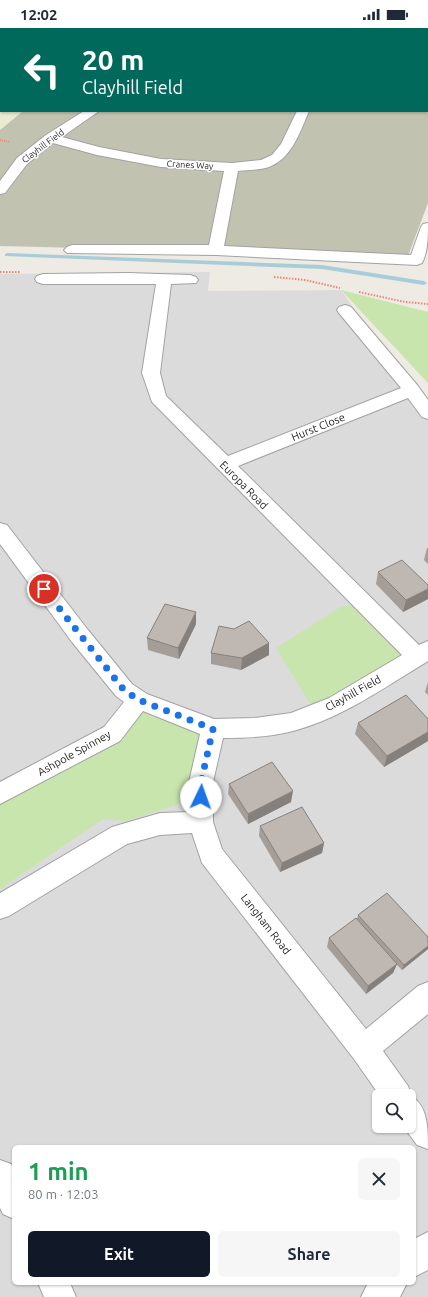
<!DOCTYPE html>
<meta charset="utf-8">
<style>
:root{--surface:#fff;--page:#f6f6f7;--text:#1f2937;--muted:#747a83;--accent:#111827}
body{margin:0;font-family:Ubuntu,sans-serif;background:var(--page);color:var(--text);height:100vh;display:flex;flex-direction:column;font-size:15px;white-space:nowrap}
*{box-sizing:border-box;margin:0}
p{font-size:13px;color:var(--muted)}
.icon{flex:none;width:22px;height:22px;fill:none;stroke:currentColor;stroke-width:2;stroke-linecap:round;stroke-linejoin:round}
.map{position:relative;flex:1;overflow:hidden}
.panel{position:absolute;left:12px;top:1117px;width:404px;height:140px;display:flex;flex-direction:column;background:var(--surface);border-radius:6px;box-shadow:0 1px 3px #0004}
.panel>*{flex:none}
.banner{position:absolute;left:0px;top:0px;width:428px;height:84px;box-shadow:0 1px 3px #0004;background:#00695c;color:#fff;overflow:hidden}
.fabs{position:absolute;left:372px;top:1061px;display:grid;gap:8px}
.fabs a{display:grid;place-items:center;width:44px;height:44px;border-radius:6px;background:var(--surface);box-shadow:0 1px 3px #0004;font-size:20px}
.pin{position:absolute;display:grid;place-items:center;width:34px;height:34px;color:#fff;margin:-17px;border:2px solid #fff;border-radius:50%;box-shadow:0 1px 4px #0007}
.me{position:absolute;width:44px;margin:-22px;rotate:3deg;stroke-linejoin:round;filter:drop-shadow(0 0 3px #0008)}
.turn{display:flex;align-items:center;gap:14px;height:84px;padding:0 16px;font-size:18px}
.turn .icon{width:52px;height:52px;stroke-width:2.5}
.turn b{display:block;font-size:28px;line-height:34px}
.round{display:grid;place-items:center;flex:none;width:42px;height:42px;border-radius:6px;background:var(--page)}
.headline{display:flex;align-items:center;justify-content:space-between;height:68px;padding:0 16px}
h1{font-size:24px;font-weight:700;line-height:30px;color:#1e9e55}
.cta{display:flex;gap:8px;margin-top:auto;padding:8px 16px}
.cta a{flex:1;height:46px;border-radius:6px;background:var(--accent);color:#fff;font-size:16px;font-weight:700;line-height:46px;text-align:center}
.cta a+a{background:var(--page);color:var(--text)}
.status{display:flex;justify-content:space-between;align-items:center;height:28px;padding:0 20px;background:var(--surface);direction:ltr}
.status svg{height:11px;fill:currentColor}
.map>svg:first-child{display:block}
</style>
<div class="status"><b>12:02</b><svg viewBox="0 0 49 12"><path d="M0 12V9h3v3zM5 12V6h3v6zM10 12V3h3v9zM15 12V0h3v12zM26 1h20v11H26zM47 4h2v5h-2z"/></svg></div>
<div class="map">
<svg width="428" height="1269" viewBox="0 0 428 1269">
<rect width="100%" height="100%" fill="#eeebe5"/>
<path fill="#dcdbdb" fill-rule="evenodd" d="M 210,244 L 208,263 L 341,262 L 398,344 L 428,378 L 428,1269 L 0,1269 L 0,246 ZM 379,1068 L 409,1068 L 409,1098 L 379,1098 ZM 14,1119 L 414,1119 L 414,1255 L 14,1255 Z"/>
<path fill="#c2c2b1" d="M 0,0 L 428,0 L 428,175 L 408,228 L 0,218 L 0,102 L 23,83 L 427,83 L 427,1 L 1,1 L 1,13 Z"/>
<path fill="#e9ecd1" d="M 0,60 L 1,83 L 22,83 L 0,101 Z"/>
<g fill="#c7e5ad">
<path d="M 341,262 L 428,284 L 428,355 Z"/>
<path d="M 357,574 L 414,624 L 316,685 L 276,620 L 339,580 Z"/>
<path d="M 139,672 L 213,701 L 201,769 L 126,793 L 103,791 L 0,861 L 0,768 L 112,706 Z"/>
</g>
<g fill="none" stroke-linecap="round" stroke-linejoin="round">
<path fill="#a8cdd9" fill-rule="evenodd" d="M 7,225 L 322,237 L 424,253 L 427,255 L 424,257 L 322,241 L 5,228 L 5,226 Z"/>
<defs>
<g id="minor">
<path d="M 32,0 L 49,0 L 50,1 L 33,1 Z"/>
<rect x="305" y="0" width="12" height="1"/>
<rect x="427" y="66" width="1" height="9"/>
<path d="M 84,83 L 99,83 L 62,109 L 99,119 L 161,131 L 232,135 L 261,132 L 272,127 L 281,116 L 297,83 L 309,83 C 300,104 292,130 269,139 C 260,142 248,142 238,143 L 224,218 L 411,227 L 421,199 L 423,196 L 428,195 C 428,208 428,224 422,235 L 417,237 L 216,227 L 67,225 L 64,222 L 67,219 L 72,217 L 209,217 L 224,143 L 161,139 L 97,127 L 53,115 L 27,136 L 5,165 L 0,166 L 0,153 L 17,130 L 46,107 Z"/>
<path d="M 128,245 L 190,247 L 196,249 L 198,252 L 196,255 L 171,256 L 160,345 L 166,368 L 228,428 L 401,360 L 339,285 L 337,282 L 339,279 L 345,277 L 351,279 L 418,358 L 428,372 L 428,391 L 422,389 L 408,370 L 238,438 L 419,617 L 428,613 L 428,633 C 385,659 342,690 293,703 C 270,709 246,710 223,710 L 213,754 L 213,794 L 222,821 L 366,1001 L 418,958 L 428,954 L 428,986 L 383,1023 L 408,1058 L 412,1069 C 428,1078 428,1101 428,1121 L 417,1117 L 403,1098 L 409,1098 L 409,1068 L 380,1068 L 354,1031 L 202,835 L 192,805 L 160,807 L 127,816 L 9,888 L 0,891 L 0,865 L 112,799 L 160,785 L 189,784 L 189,754 L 200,706 L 143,683 L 120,713 L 0,776 L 0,754 L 104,699 L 124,674 L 116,668 L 72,614 L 0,516 L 0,495 L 7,497 L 88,602 L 132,656 L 147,666 L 214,691 L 255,690 L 291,685 L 329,670 L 402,627 L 152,374 L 142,345 L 156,256 L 43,256 L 37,254 L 35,251 L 37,248 L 43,246 Z"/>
<path d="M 0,1132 L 11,1136 L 14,1142 L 14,1191 L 3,1186 L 0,1180 Z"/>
<path d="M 428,1204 L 428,1242 L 414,1249 L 414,1211 Z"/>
<path d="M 38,1255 L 70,1255 L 76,1269 L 44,1269 Z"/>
<path d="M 368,1255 L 407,1255 L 400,1269 L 361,1269 Z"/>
</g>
</defs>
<use href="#minor" stroke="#a2a2a2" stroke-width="2"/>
<g stroke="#f18373" stroke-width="1.5" stroke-dasharray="1 1" stroke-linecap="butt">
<path d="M 138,1 L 140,0"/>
<path d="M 0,112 L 10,114"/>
</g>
<g stroke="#f18373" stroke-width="2" stroke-dasharray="1.5 1.5" stroke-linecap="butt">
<path d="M 0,244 L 21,244"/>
<path d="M 274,249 L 305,252 L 340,260"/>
<path d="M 359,264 L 405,274 L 428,276"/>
</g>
<use href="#minor" fill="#fff" fill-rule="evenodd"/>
</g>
<g fill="#a49d98">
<path d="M 427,520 L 428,520 L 428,536 L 424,532 Z"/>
<path d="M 378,544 L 428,571 L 403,584 L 376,556 Z"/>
<path d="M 196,584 L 196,596 L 179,631 L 148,622 L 147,610 Z"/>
<path d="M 269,615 L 269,627 L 241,642 L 211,636 L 211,625 Z"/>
<path d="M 428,654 L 428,667 L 425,664 Z"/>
<path d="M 358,695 L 428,704 L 428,713 L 384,739 L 355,706 Z"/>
<path d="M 229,756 L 291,774 L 248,796 L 228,766 Z"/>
<path d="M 260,798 L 324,815 L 322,825 L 280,844 L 259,808 Z"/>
<path d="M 358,887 L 428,909 L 428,921 L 402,942 L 394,934 L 397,936 L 393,945 L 366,966 L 327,919 L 329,910 L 357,891 Z"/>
</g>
<g fill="#86807c">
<path d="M 428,561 L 428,571 L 403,584 L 406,572 Z"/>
<path d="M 196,584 L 196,596 L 179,631 L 178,620 Z"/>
<path d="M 269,615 L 269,627 L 241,642 L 242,630 Z"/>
<path d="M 428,704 L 428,713 L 384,739 L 387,728 Z"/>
<path d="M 293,763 L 291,774 L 248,796 L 248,786 Z"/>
<path d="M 324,815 L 322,825 L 280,844 L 282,835 Z"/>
<path d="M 428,918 L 428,921 L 402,942 L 404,937 Z"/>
<path d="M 397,936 L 393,945 L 366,966 L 368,958 Z"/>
</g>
<g fill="#bfb7b1" stroke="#86807c">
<path d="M 402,532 L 428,557 L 428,561 L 406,572 L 378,544 Z"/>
<path d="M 165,576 L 196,584 L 178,620 L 147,610 Z"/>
<path d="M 249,593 L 269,615 L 242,630 L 211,625 L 219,598 L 234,601 Z"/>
<path d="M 406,667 L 428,691 L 428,704 L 387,728 L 358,695 Z"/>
<path d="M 272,734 L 293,763 L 248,786 L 229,756 Z"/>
<path d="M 302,779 L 324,815 L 282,835 L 260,798 Z"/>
<path d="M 387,865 L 428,909 L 428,918 L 404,937 L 358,887 Z"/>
<path d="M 356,890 L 397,936 L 368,958 L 329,910 Z"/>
</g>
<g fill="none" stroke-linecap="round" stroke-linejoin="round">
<path stroke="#1a73e8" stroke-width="7" stroke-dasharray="0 12.6" d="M 44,561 L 124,662 L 139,672 L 213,701 L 201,754 L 201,769"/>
</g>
<g text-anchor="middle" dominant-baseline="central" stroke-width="3" stroke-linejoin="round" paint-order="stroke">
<g font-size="9" fill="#1e1e1e" stroke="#fff">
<text transform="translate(43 118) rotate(-37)">Clayhill Field</text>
<text transform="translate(190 137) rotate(3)">Cranes Way</text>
</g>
<g font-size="11" fill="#1e1e1e" stroke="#fff">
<text transform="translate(318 399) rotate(-22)">Hurst Close</text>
<text transform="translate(244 457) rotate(45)">Europa Road</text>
<text transform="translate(353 665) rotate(-29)">Clayhill Field</text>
<text transform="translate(74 725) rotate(-29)">Ashpole Spinney</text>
<text transform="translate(266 896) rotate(52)">Langham Road</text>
</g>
</g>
</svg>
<div class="fabs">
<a><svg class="icon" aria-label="search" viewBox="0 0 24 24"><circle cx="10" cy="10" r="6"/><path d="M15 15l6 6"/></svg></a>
</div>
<div class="pin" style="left:44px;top:561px;background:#d93025"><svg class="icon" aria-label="arrive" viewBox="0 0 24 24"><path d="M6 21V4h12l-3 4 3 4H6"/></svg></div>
<svg class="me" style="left:201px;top:769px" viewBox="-20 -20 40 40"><circle r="19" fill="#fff"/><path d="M0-13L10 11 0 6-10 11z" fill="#1a73e8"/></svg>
<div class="banner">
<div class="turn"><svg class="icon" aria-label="left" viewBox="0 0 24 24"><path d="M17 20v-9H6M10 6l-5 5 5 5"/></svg><div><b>20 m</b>Clayhill Field</div></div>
</div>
<section class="panel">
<div class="headline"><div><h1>1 min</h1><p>80 m · 12:03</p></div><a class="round"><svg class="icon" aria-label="close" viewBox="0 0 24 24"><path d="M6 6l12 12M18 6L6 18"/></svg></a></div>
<div class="cta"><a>Exit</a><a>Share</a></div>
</section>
</div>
